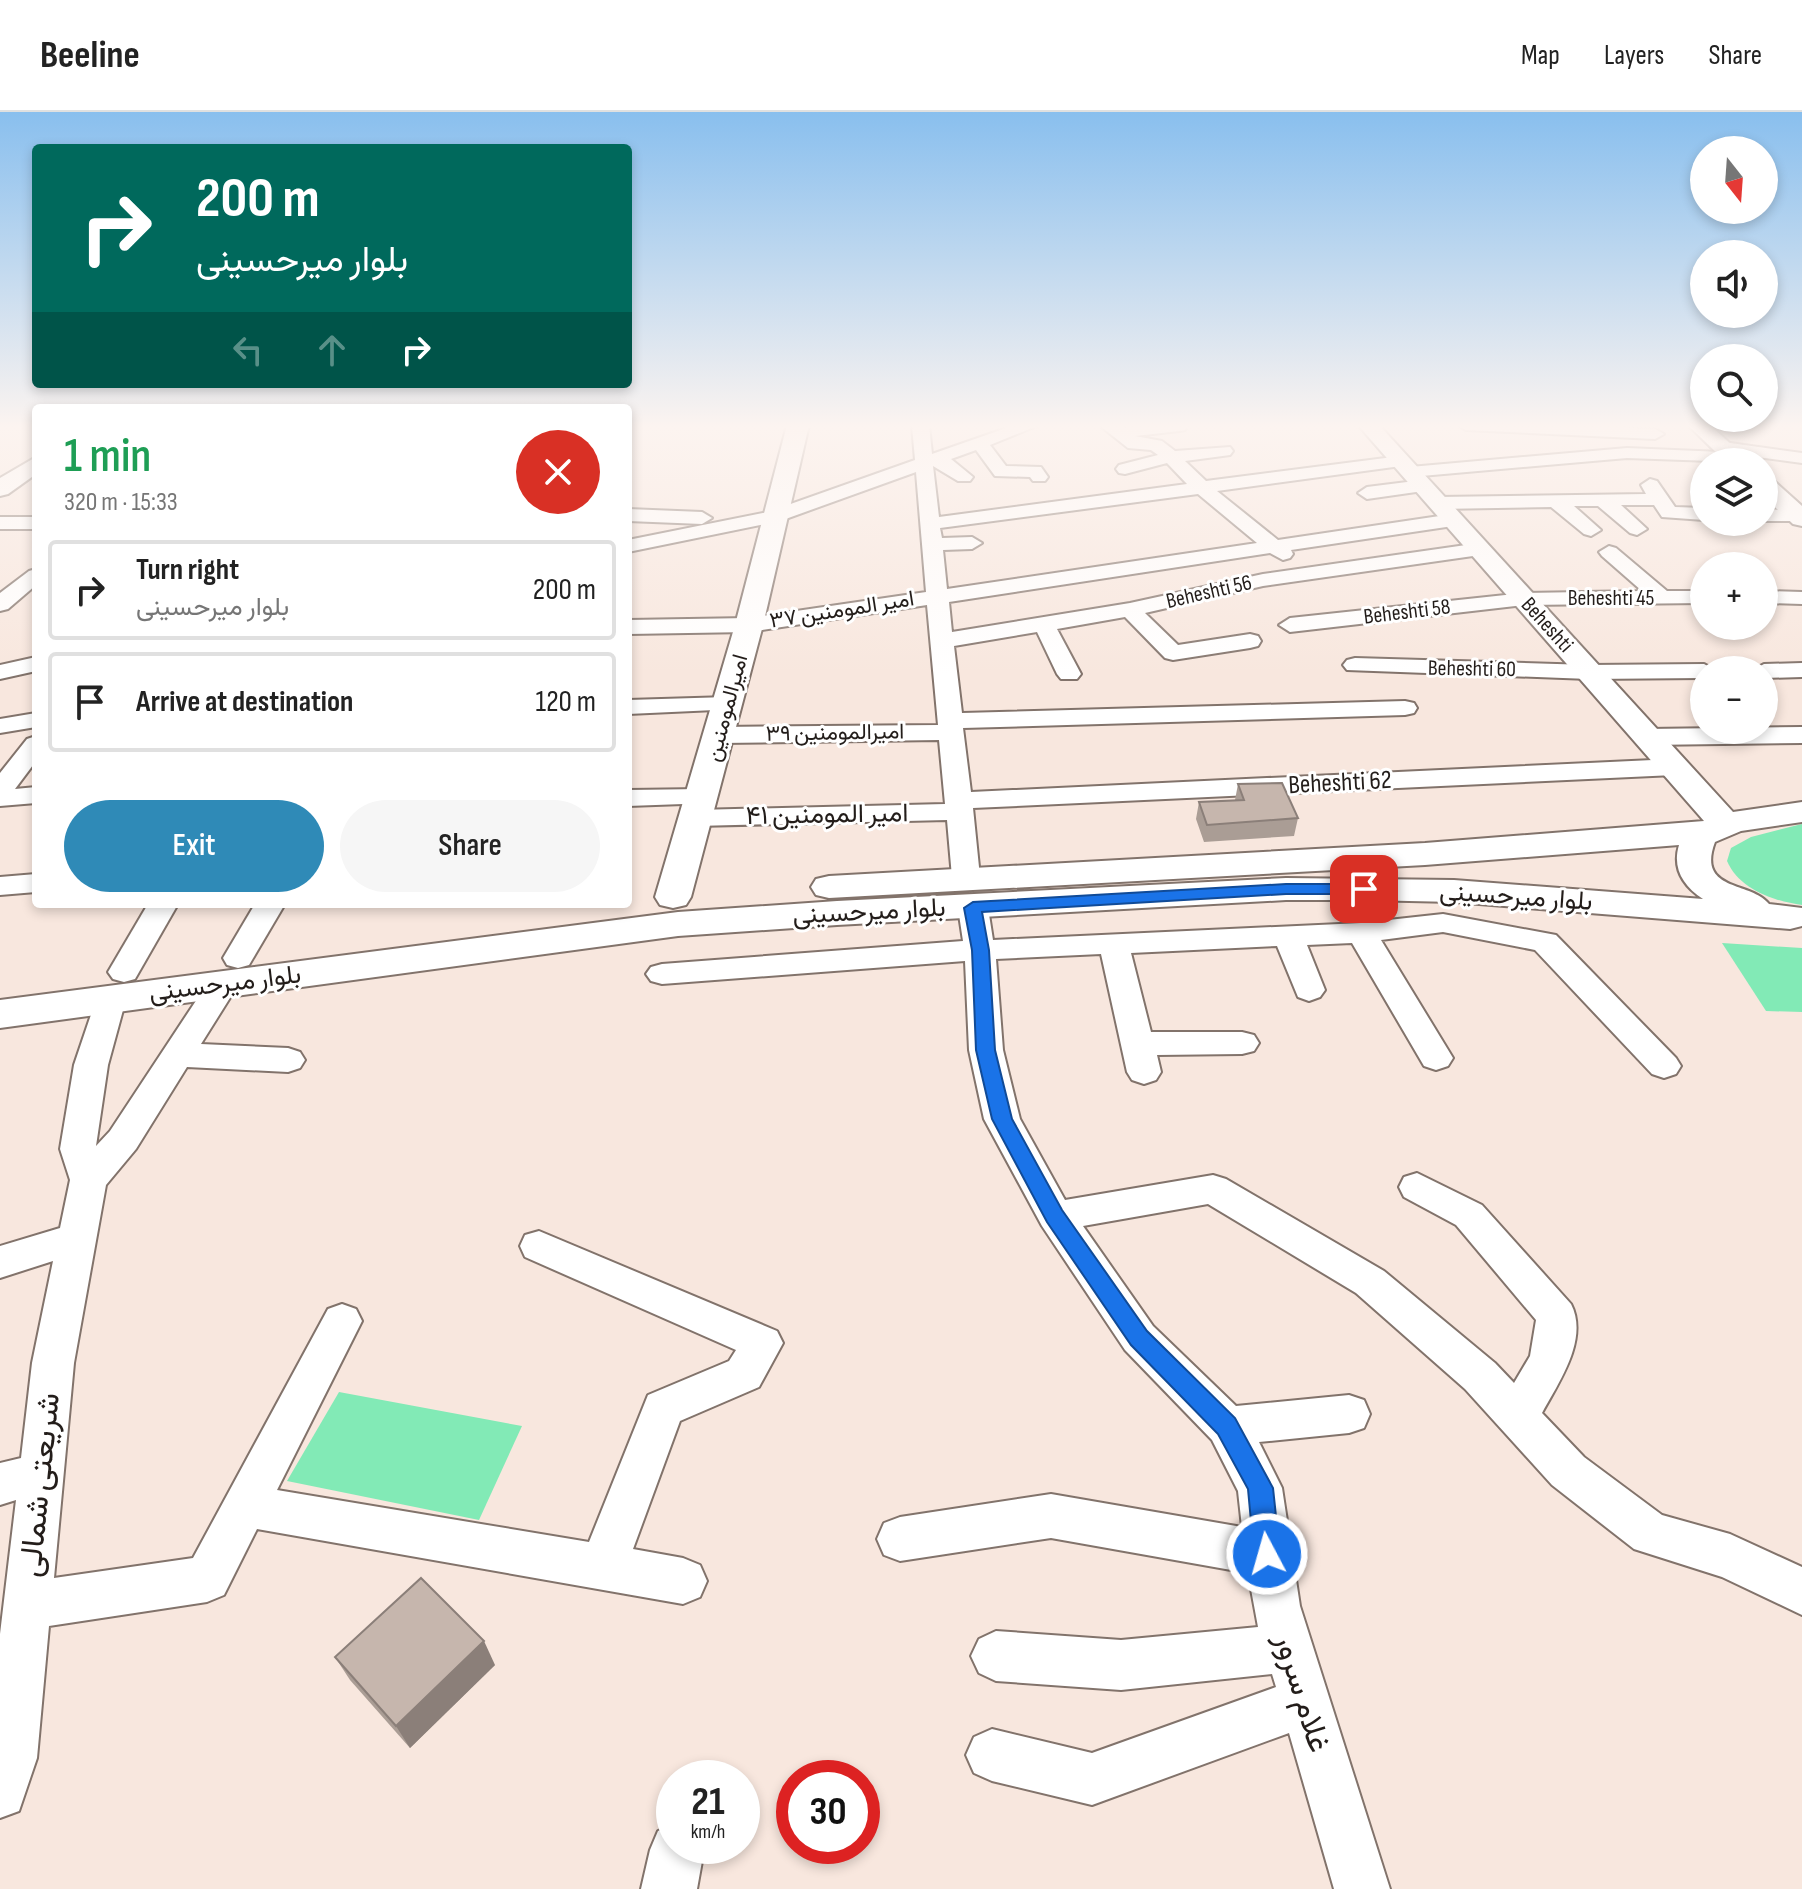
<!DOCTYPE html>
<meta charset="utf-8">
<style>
:root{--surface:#fff;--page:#f6f6f6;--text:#222;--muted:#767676;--line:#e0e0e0;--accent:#2f8ab7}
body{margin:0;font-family:"Sofia Sans Condensed",Vazirmatn,sans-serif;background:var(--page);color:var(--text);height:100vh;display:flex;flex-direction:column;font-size:30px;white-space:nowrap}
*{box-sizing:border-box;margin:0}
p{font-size:26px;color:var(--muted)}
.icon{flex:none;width:44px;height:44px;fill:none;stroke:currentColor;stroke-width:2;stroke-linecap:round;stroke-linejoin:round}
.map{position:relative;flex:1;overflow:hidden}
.panel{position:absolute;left:32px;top:292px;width:600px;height:504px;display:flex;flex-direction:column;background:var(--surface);border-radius:8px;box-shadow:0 4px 12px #0003}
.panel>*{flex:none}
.hud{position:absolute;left:32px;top:32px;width:600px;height:244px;border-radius:8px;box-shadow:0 4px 12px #0003;background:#00695c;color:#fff;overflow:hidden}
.needle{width:52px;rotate:163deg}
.controls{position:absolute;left:1690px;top:24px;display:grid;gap:16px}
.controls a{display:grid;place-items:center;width:88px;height:88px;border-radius:50%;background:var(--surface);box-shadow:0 4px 12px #0003;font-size:40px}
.speed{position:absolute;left:656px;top:1648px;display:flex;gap:16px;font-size:40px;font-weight:700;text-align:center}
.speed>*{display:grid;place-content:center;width:104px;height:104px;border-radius:50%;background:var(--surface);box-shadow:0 4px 12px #0003;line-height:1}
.speed small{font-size:20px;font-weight:400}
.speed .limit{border:12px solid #d22;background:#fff;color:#111}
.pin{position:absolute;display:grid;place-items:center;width:68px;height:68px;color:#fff;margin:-34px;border-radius:16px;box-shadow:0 4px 12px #0006}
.me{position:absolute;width:88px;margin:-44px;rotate:354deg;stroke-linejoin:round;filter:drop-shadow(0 0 6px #0008)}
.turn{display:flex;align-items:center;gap:28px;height:168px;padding:0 32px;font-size:36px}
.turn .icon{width:104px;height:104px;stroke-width:2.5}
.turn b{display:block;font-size:56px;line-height:68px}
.lanes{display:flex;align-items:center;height:76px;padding:0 32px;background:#0003;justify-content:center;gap:40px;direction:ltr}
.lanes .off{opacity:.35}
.round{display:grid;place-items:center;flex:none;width:84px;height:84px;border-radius:42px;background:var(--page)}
.summary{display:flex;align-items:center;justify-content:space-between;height:136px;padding:0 32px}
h1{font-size:48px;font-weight:600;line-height:60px;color:#1e9e55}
.primary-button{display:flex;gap:16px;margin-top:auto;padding:16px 32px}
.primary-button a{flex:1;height:92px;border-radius:48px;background:var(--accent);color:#fff;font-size:32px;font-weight:600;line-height:92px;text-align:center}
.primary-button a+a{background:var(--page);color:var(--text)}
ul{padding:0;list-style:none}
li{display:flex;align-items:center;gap:24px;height:100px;margin:0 16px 12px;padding:0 16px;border:4px solid var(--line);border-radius:8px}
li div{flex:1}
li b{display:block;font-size:30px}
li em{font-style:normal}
header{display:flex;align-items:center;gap:48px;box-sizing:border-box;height:112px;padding:0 40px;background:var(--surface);border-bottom:2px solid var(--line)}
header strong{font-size:38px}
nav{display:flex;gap:44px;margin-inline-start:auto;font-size:28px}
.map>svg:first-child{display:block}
</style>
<header>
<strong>Beeline</strong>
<nav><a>Map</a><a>Layers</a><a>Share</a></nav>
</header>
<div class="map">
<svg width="1802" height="1777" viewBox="0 0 1802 1777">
<rect width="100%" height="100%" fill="#f8e7de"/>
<g fill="#82eab6">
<path d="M 1802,712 L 1802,793 C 1773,789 1739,777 1727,749 L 1731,736 L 1751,725 Z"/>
<path d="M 1722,831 L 1802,836 L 1802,900 L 1766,899 Z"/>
<path d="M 339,1280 L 522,1314 L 479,1408 L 287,1369 Z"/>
</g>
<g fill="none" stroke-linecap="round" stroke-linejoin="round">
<defs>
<g id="minor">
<path d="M 912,313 L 929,313 L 932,342 L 1015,313 L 1039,313 L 990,333 L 1006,354 L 1041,355 L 1048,365 L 1045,369 L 1033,369 L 1030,365 L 995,364 L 976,338 L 951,347 L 973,365 L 970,369 L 958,369 L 933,354 L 939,405 L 1187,372 L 1167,351 L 1125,362 L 1119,361 L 1116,357 L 1119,353 L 1158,343 L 1151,338 L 1128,336 L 1099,313 L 1119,313 L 1123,316 L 1187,313 L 1185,318 L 1179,319 L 1135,324 L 1162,329 L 1175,339 L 1230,335 L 1233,339 L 1230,343 L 1185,349 L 1206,369 L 1401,344 L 1410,349 L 1401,354 L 1217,379 L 1278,428 L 1453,402 L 1463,408 L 1453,414 L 1291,438 L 1293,442 L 1290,446 L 1283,448 L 1270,441 L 949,490 L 952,520 L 1130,491 L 1263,462 L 1480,431 L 1490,437 L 1480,443 L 1263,474 L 1145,501 L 1178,533 L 1250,522 L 1258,524 L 1261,529 L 1258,534 L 1250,536 L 1173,548 L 1165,546 L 1125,505 L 1057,517 L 1081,562 L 1077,567 L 1061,567 L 1057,562 L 1037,520 L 954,534 L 962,601 L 1405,589 L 1414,591 L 1417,596 L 1414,601 L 1405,603 L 963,616 L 971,680 L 1674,647 L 1683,650 L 1687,655 L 1683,660 L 1674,663 L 973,696 L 980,765 L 976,771 L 966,774 L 956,771 L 952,765 L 947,708 L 696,714 L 686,712 L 682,706 L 686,700 L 696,698 L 945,692 L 939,628 L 720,631 L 711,628 L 707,623 L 711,618 L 720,615 L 938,613 L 927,493 L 749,520 L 628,522 L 628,508 L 749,506 L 926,480 L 916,360 L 780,409 L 628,440 L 628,428 L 768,400 L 915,348 ZM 1198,382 L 1257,431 L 947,477 L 943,438 L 972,437 L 982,431 L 972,425 L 942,426 L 940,416 Z"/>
<path d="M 1457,313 L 1569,313 L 1655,317 L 1664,322 L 1655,327 L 1466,318 Z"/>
<path d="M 1723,330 L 1802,341 L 1802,351 L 1742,343 L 1744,346 L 1740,350 L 1627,346 L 1410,365 L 1401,360 L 1410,355 L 1627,336 L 1722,340 L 1714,335 Z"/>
<path d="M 1650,367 L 1657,369 L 1675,395 L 1704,396 L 1704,408 L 1662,405 L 1654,393 L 1621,393 L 1647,417 L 1637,423 L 1630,421 L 1598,394 L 1574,394 L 1601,418 L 1591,424 L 1584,422 L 1551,395 L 1438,397 L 1428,391 L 1438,385 L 1646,382 L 1641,373 Z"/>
<path d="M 1423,368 L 1432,374 L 1430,378 L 1367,387 L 1358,381 L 1367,375 Z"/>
<path d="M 628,397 L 702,400 L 712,406 L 702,412 L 628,409 Z"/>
<path d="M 1764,397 L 1802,399 L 1802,409 L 1764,409 Z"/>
<rect x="0" y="405" width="36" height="12"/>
<path d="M 1609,434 L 1616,436 L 1667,479 L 1704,479 L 1704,491 L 1524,493 L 1290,520 L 1279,513 L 1290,506 L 1524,481 L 1642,479 L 1602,444 L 1599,440 Z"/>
<path d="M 36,457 L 36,473 L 8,497 L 0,499 L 0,481 L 29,459 Z"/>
<path d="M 1764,479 L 1802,480 L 1802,492 L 1764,491 Z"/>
<path d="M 36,545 L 36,559 L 0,567 L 0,553 Z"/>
<path d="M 1355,546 L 1589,553 L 1704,552 L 1715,558 L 1704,558 L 1704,566 L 1589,567 L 1347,558 L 1343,553 L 1347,548 Z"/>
<path d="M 1802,551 L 1802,565 L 1764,566 L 1764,558 L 1753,558 L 1764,552 Z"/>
<path d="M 728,585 L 737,587 L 740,592 L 737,597 L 628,602 L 628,588 Z"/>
<path d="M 36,601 L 36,615 L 0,621 L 0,607 Z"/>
<path d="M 1802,615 L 1802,631 L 1647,633 L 1638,630 L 1634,625 L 1638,620 L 1647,617 Z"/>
<path d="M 36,624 L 36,649 L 15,677 L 36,675 L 36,691 L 0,694 L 0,661 L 27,627 Z"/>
<path d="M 702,677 L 711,679 L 715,685 L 711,691 L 628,694 L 628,678 Z"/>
<path d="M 36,762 L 36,780 L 0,783 L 0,765 Z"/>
<path d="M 973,787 L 983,790 L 988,796 L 993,828 L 1361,811 L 1443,802 L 1556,823 L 1676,946 L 1681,954 L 1676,962 L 1664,966 L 1652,962 L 1535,838 L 1443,820 L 1381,828 L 1453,946 L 1448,954 L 1436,958 L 1424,954 L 1352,831 L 1307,833 L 1325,878 L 1320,885 L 1309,889 L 1298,885 L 1277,834 L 1131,841 L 1151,920 L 1242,920 L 1254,923 L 1259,931 L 1254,939 L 1242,942 L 1157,943 L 1161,960 L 1156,968 L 1144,972 L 1132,968 L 1127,960 L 1101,842 L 996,847 L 1003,938 L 1020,1007 L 1065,1088 L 1213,1063 L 1226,1067 L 1384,1159 L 1495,1251 L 1514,1271 L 1530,1244 L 1536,1208 L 1456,1113 L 1404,1085 L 1399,1075 L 1404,1065 L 1417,1061 L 1482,1093 L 1571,1192 C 1589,1227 1559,1270 1542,1301 L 1584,1345 L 1662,1403 L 1730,1422 L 1802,1455 L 1802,1503 L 1722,1465 L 1634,1437 L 1552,1373 L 1465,1277 L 1356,1181 L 1208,1092 L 1083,1114 L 1153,1214 L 1236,1294 L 1349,1283 L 1364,1288 L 1370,1302 L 1364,1316 L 1349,1321 L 1259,1330 L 1282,1376 L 1300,1494 L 1390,1777 L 1334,1777 L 1289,1621 L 1092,1693 L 992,1669 L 974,1661 L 966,1643 L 974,1625 L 992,1617 L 1092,1641 L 1276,1575 L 1272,1562 L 1121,1578 L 996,1569 L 979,1561 L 971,1544 L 979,1527 L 996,1519 L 1121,1528 L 1258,1515 L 1248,1461 L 1051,1426 L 900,1449 L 884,1443 L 877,1427 L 884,1411 L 900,1405 L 1051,1382 L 1242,1415 L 1238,1379 L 1212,1328 L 1125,1238 L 1042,1114 L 984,1007 L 969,938 L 965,849 L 662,872 L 651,869 L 646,862 L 651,855 L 662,852 L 963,829 L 958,796 L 963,790 Z"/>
<path d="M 148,792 L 178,792 L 135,867 L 124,870 L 113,867 L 108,860 Z"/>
<path d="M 255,792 L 285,792 L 249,853 L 238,856 L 227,853 L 223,846 Z"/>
<path d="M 222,863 L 233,866 L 238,873 L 201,932 L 288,936 L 300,940 L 305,948 L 300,956 L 288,960 L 187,955 L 136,1037 L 106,1073 L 74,1251 L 54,1466 L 193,1446 L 328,1197 L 342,1192 L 356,1197 L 362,1209 L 277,1378 L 589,1430 L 648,1283 L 729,1249 L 736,1238 L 525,1145 L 520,1134 L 525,1123 L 539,1119 L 777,1219 L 783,1231 L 759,1275 L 680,1309 L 633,1437 L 683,1446 L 700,1453 L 707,1469 L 700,1485 L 683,1492 L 257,1417 L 224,1483 L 207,1490 L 49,1514 L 37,1646 L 19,1699 L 0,1706 L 0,1522 L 16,1388 L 0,1393 L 0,1351 L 21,1346 L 32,1251 L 53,1149 L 0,1166 L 0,1134 L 60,1116 L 70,1068 L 60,1037 L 74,953 L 99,879 L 110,876 L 121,879 L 126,887 L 108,953 L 96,1034 L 110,1019 L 211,866 Z"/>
<path d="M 674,1712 L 674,1734 L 702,1734 L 704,1738 L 697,1777 L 641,1777 L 650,1738 L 658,1719 Z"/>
</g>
<g id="major">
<path d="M 787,313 L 809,313 L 763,513 L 691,785 L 686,793 L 673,796 L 660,793 L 655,785 L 735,513 Z"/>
<path d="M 1358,313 L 1379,313 L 1733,700 L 1802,690 L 1802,710 L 1741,719 L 1715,730 C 1696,780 1752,769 1769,792 L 1802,796 L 1802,814 L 1790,817 L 1454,790 L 1364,788 L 1286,788 L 837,813 L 678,824 L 0,916 L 0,888 L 678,800 L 837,789 L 1286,766 L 1454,768 L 1703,787 C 1683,774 1672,756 1679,733 L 1425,753 L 829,786 L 816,783 L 811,775 L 816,767 L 829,764 L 1425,731 L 1704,709 Z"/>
<path d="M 1688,313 L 1710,313 L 1750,350 L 1726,350 Z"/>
<path d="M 36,345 L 36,362 L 8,382 L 0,384 L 0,366 Z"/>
<path d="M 1764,365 L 1772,367 L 1802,394 L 1802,414 L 1793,412 L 1764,385 Z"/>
</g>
</defs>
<use href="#minor" stroke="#82736b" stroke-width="4"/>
<use href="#major" stroke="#82736b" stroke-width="4"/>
<use href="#minor" fill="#fff" fill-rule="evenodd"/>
<use href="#major" fill="#fff" fill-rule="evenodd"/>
</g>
<g fill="#aa9d95">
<path d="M 1238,672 L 1298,706 L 1294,724 L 1204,730 L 1196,707 L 1199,690 L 1235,688 Z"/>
<path d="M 335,1545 L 495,1553 L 410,1636 L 350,1568 Z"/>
</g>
<path fill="#8b7f79" d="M 484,1529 L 495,1553 L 410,1636 L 396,1614 Z"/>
<g fill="#c6b6ad" stroke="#8b7f79" stroke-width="2">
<path d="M 1282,671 L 1298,706 L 1207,713 L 1199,690 L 1244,688 L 1238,672 Z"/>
<path d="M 421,1466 L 484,1529 L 396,1614 L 335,1545 Z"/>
</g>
<linearGradient id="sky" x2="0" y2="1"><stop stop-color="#89bfee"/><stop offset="0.56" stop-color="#fcf4f0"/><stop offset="1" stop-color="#fcf4f0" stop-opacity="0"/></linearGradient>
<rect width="1802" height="562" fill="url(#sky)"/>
<path fill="#1a73e8" stroke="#114b97" stroke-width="2" d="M 1286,772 L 1364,772 L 1372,777 L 1364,782 L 1286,782 L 982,800 L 989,838 L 995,938 L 1012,1007 L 1062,1098 L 1147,1219 L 1235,1306 L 1273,1376 L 1280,1442 L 1277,1451 L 1267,1455 L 1258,1451 L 1254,1442 L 1248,1377 L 1218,1322 L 1131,1233 L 1047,1110 L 992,1007 L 976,938 L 972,838 L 964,796 L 973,790 Z"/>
<g text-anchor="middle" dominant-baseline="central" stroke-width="6" stroke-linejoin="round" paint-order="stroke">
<g font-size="22" fill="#231d1a" stroke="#fff">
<text transform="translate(1209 480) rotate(-13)">Beheshti 56</text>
<text x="1611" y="486">Beheshti 45</text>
<text transform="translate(842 498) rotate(-9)">امیر المومنین ۳۷</text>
<text transform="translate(1407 500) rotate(-7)">Beheshti 58</text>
<text transform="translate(1547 513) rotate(48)">Beheshti</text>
<text transform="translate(1472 557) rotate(1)">Beheshti 60</text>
<text transform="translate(727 596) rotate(-75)">امیرالمومنین</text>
<text transform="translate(835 621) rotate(-1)">امیرالمومنین ۳۹</text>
</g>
<g font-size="26" fill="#231d1a" stroke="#fff">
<text transform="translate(1340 671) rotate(-3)">Beheshti 62</text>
<text transform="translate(827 703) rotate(-1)">امیر المومنین ۴۱</text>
<text transform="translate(1516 785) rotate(4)">بلوار میرحسینی</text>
<text transform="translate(869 800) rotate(-3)">بلوار میرحسینی</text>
<text transform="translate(225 872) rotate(-7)">بلوار میرحسینی</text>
</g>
<g font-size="32" fill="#231d1a" stroke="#fff">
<text transform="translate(40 1373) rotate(-84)">شریعتی شمالی</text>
<text transform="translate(1302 1581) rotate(73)">غلام سرور</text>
</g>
</g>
</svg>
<div class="controls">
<a><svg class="needle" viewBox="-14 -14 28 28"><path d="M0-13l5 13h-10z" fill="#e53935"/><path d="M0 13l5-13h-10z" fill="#767676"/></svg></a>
<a><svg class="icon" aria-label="sound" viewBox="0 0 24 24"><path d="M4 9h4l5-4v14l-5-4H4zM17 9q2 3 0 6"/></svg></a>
<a><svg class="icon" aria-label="search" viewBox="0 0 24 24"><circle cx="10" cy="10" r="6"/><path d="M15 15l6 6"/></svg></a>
<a><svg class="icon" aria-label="layers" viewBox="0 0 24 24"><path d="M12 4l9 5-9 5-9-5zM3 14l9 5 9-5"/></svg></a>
<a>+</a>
<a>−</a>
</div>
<div class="speed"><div>21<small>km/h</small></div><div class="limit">30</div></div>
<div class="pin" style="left:1364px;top:777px;background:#d93025"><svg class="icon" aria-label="arrive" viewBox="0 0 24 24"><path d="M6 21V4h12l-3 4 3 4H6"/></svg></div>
<svg class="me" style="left:1267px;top:1442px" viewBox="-20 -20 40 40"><circle r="17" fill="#1a73e8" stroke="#fff" stroke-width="3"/><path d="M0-11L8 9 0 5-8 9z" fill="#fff"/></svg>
<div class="hud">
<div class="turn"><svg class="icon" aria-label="right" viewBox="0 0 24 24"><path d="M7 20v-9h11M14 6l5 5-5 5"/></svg><div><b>200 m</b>بلوار میرحسینی</div></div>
<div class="lanes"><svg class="icon off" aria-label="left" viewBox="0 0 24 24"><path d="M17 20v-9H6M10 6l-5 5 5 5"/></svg><svg class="icon off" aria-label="ahead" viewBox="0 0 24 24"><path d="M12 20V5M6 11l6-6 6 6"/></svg><svg class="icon" aria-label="right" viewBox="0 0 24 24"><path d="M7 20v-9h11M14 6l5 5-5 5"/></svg></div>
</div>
<section class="panel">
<div class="summary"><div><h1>1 min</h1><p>320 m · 15:33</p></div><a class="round" style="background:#d93025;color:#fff"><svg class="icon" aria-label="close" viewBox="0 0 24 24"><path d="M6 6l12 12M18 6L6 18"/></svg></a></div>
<ul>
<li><svg class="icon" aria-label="right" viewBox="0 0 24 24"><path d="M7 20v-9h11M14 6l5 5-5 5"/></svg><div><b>Turn right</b><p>بلوار میرحسینی</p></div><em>200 m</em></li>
<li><svg class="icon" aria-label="arrive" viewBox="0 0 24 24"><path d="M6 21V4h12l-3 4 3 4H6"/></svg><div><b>Arrive at destination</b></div><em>120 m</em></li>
</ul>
<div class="primary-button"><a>Exit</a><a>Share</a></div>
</section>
</div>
